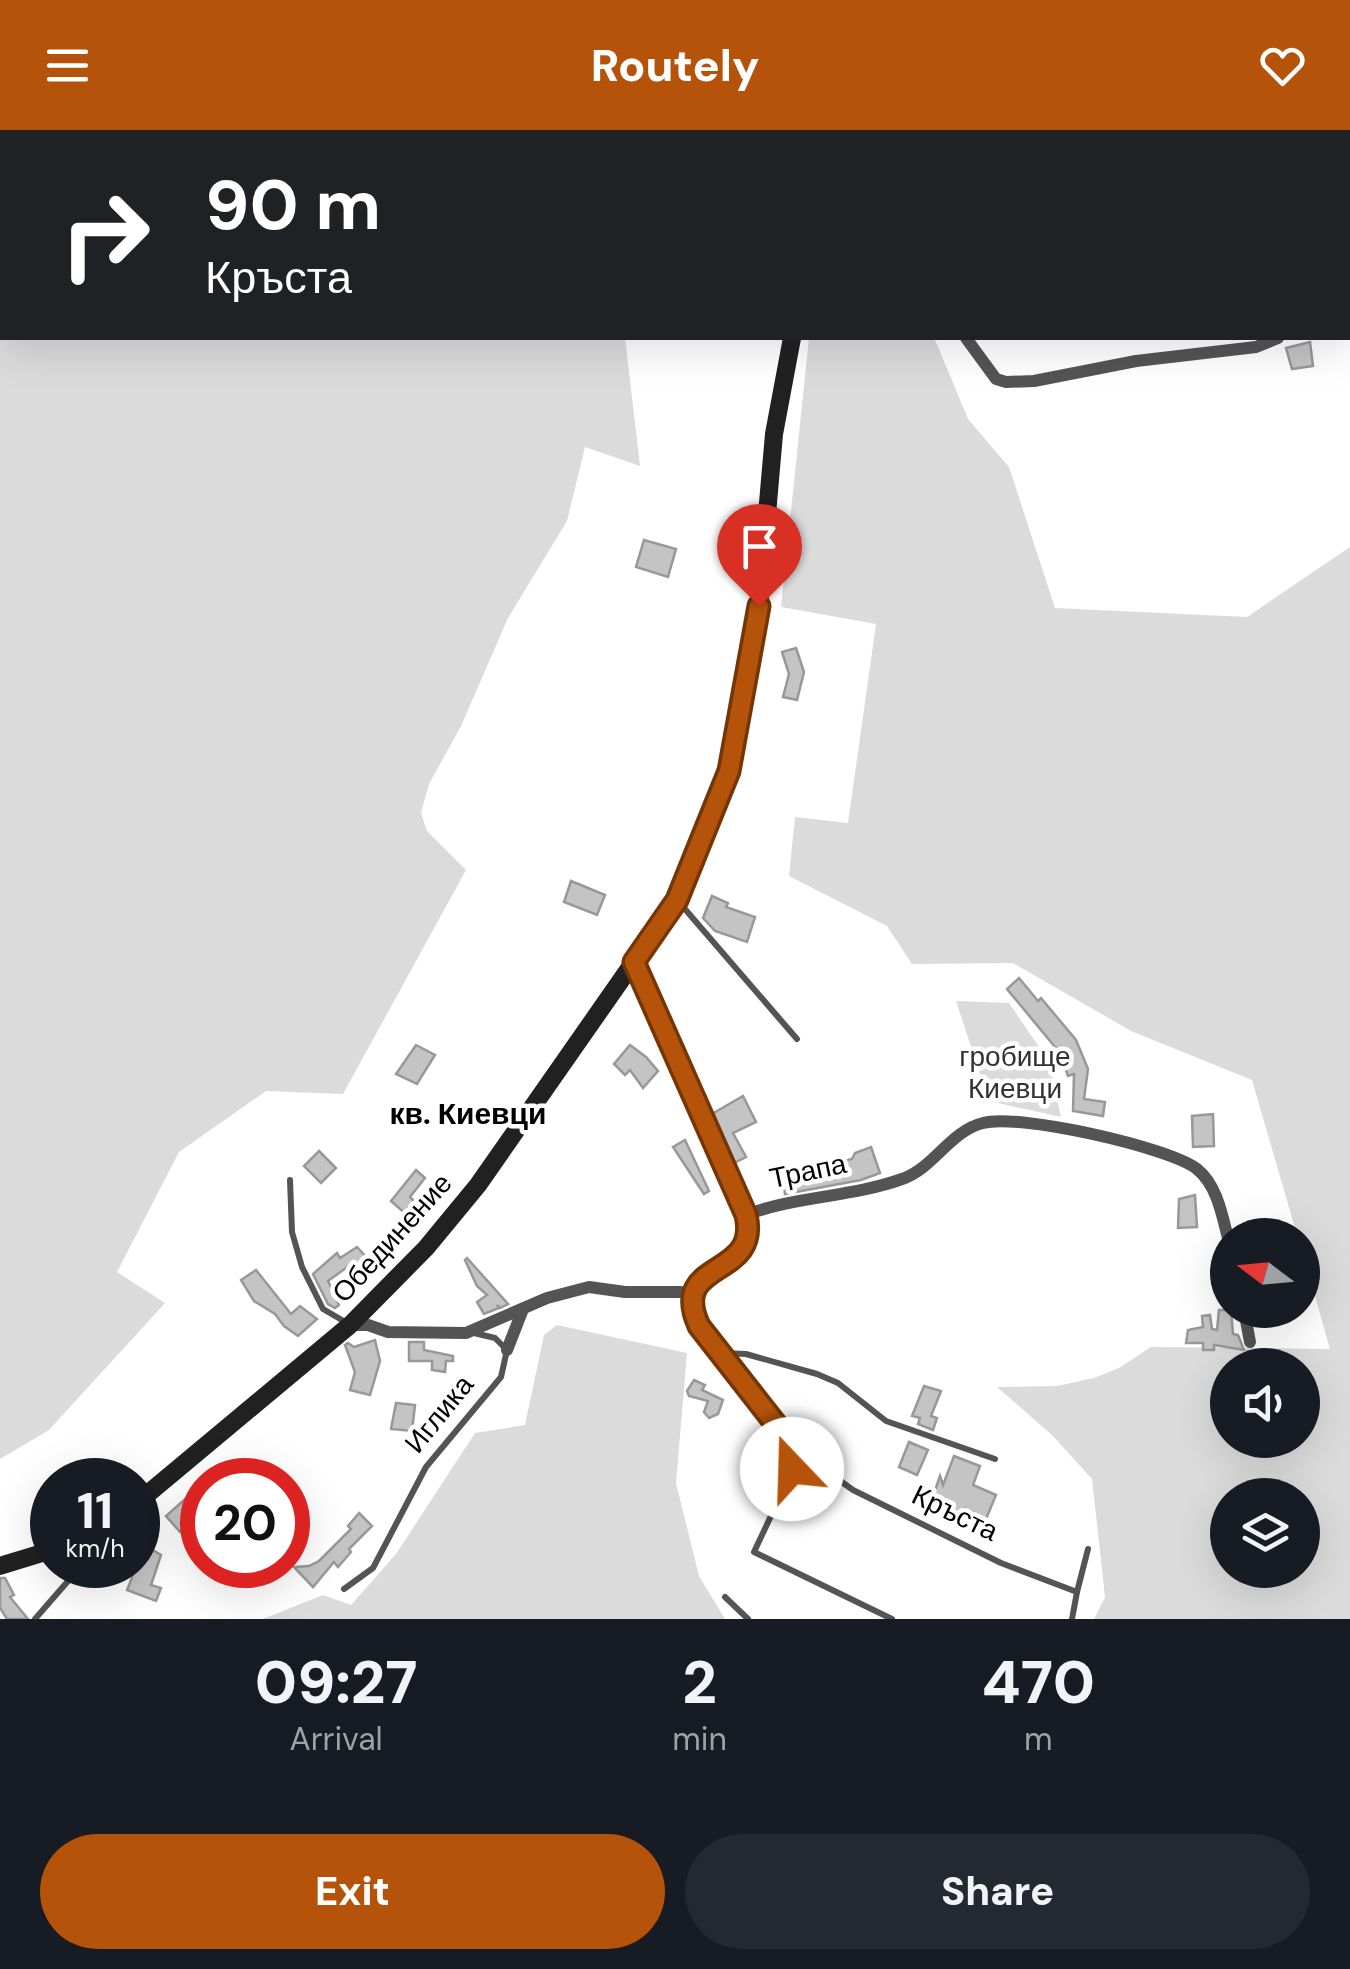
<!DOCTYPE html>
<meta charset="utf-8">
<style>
:root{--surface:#171b24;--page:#242831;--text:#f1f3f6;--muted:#9ea1a6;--accent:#b45309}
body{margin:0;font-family:"DM Sans",sans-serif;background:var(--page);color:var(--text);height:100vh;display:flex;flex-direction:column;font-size:38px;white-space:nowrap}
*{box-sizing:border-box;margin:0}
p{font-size:32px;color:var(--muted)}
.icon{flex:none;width:55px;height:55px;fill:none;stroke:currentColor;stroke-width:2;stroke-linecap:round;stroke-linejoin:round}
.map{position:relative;height:1489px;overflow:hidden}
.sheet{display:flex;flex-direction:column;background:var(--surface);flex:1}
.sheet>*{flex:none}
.banner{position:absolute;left:0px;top:0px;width:1350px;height:210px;box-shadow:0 10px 40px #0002;background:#202124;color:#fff;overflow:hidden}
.needle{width:65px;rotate:286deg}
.tools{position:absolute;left:1210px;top:1088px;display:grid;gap:20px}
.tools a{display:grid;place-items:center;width:110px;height:110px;border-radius:50%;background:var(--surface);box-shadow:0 10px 40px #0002;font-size:50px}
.speed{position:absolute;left:30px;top:1328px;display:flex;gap:20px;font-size:50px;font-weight:700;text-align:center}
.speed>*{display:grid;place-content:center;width:130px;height:130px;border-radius:50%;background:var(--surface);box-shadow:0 10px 40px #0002;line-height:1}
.speed small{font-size:25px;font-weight:400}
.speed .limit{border:15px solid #d22;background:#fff;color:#111}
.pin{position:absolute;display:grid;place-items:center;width:85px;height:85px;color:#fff;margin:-102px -42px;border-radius:50% 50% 50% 0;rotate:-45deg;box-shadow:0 0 10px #0007}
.pin .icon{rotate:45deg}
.me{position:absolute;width:110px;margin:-55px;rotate:339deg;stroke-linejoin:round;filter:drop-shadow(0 0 8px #0008)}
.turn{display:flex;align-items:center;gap:35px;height:210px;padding:0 40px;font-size:45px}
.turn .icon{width:130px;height:130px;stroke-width:2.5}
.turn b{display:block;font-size:70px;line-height:85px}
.eta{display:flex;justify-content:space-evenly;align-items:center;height:170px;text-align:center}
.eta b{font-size:60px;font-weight:800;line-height:70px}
.button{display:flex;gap:20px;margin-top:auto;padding:20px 40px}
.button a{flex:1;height:115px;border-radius:60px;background:var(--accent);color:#fff;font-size:40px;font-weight:800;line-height:115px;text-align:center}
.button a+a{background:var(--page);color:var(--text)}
header{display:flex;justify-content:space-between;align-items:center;height:130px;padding:0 40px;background:var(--accent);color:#fff;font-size:45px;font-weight:800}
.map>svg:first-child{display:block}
</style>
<header><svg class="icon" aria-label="menu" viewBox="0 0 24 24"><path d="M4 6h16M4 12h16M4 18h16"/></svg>Routely<svg class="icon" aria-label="heart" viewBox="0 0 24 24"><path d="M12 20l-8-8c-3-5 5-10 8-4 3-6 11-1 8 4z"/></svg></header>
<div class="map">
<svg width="1350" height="1489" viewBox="0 0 1350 1489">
<rect width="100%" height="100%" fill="#fff"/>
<g fill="#dbdbdb" fill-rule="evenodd">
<path d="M 0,0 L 514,0 L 517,2 L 2,2 L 2,208 L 625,208 L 640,336 L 585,317 L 567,391 L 508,488 L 461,596 L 429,654 L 421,683 L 427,701 L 466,740 L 343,964 L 266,961 L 179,1022 L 117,1142 L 165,1173 L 49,1300 L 0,1329 Z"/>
<path d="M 809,208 L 932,208 L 936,212 L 968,289 L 1009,337 L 1055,478 L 1247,487 L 1350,417 L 1350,1489 L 1094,1489 L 1105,1467 L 1092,1349 L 1052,1305 L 997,1257 L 1057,1256 L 1094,1248 L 1119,1238 L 1151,1217 L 1330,1219 L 1303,1124 L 1302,1105 L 1297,1105 L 1252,950 L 1131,901 L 1013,833 L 912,834 L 887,796 L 789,746 L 795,687 L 848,693 L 876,494 L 781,477 ZM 1228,1235 L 1302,1235 L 1302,1310 L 1228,1310 ZM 1228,1365 L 1302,1365 L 1302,1440 L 1228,1440 Z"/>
<path d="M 956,871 L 1009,873 L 1049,932 L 1061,987 L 989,971 Z"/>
<path d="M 557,1195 L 687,1223 L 676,1353 L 699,1446 L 725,1489 L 263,1489 L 323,1465 L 351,1475 L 396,1424 L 475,1303 L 525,1295 L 544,1205 Z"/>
</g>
<g fill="#c4c4c4" stroke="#989898" stroke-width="2.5">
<path d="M 1310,212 L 1313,236 L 1292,239 L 1286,218 Z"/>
<path d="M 644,410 L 676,419 L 668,447 L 636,437 Z"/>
<path d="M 796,518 L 804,542 L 797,570 L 783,567 L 789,544 L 782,522 Z"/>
<path d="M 571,751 L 605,765 L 597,785 L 564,772 Z"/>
<path d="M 712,766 L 728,773 L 726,777 L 755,787 L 747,812 L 715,801 L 703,788 Z"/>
<path d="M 1019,848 L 1038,871 L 1041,868 L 1076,910 L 1088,939 L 1084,969 L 1105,972 L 1103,986 L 1073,981 L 1074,944 L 1068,946 L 1060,923 L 1007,859 Z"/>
<path d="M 416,915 L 435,925 L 417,954 L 396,944 Z"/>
<path d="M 630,915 L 646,927 L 658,941 L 643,958 L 630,940 L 625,945 L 614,934 Z"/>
<path d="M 743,966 L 756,992 L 733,1003 L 746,1027 L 734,1033 L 712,984 Z"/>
<path d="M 1213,984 L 1214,1016 L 1193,1017 L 1192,986 Z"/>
<path d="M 685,1010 L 709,1061 L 704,1064 L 673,1017 Z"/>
<path d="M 871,1017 L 880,1043 L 861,1050 L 785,1064 L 782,1045 L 852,1029 L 855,1023 Z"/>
<path d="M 319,1021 L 336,1038 L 321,1053 L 304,1036 Z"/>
<path d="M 416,1040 L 425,1048 L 410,1067 L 417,1074 L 407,1085 L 391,1071 Z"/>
<path d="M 1195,1065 L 1197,1097 L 1178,1098 L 1179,1069 Z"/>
<path d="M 357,1117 L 369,1130 L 354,1140 L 350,1135 L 328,1151 L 339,1175 L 335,1178 L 328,1174 L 313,1144 L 337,1123 L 340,1128 Z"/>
<path d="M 467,1128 L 508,1174 L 500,1178 L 497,1175 L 499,1178 L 484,1184 L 477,1172 L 487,1165 L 477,1156 L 465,1130 Z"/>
<path d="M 256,1140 L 291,1184 L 300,1176 L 317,1189 L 298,1206 L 284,1196 L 275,1184 L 254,1171 L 241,1150 Z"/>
<path d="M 1219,1180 L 1231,1180 L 1233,1204 L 1238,1205 L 1244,1220 L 1214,1215 L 1214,1220 L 1203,1220 L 1203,1213 L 1186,1213 L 1188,1200 L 1203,1197 L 1202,1186 L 1210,1185 L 1212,1199 L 1217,1200 Z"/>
<path d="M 375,1210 L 380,1231 L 370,1265 L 350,1260 L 355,1242 L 345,1215 L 348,1213 L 354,1217 Z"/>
<path d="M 409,1212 L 424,1212 L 424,1220 L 453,1226 L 453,1231 L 446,1231 L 445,1242 L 432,1240 L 432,1231 L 409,1231 Z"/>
<path d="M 694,1250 L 705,1255 L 702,1260 L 723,1270 L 718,1284 L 709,1288 L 704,1282 L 708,1271 L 689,1266 L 687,1261 Z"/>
<path d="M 924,1256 L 941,1261 L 931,1286 L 937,1288 L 933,1300 L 918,1294 L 920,1288 L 912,1286 Z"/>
<path d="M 396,1273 L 415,1275 L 412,1301 L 391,1299 Z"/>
<path d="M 909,1312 L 928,1320 L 917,1345 L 899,1337 Z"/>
<path d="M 954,1326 L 980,1336 L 973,1355 L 996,1365 L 986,1389 L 965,1378 L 962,1384 L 931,1372 L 940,1346 L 943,1355 Z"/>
<path d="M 202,1354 L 202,1378 L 196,1384 L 198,1386 L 180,1402 L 166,1386 Z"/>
<path d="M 359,1383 L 372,1396 L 349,1419 L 351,1422 L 338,1437 L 334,1432 L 313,1457 L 294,1437 L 309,1436 L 319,1431 L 351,1399 L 348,1396 Z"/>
<path d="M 145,1415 L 161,1425 L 151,1455 L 161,1458 L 156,1471 L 127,1460 Z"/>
<path d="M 0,1448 L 5,1448 L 14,1465 L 10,1467 L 28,1489 L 7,1489 L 0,1478 Z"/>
</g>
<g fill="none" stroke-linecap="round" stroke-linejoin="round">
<g stroke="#545454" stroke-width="6">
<path d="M 985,2 L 986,0"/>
<path d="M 1165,2 L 1167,0"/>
<path d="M 678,771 L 797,909"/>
<path d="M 290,1050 L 292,1102 L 302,1137 L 323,1179 L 347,1193"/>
<path d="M 722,1223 L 746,1224 L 817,1244 L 838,1253 L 886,1291 L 995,1329"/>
<path d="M 721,1224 L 793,1317 L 853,1360 L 1001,1433 L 1077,1462 L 1072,1489"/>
<path d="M 796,1320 L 787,1352 L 754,1422 L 892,1489"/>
<path d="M 344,1459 L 373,1438 L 426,1337 L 501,1247 L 507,1220 L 495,1208 L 474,1203"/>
<path d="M 1077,1462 L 1088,1419"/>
<path d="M 725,1467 L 748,1489"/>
<path d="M 35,1489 L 82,1435"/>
</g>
<g stroke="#545454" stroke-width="12">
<path d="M 621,0 L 623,2"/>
<path d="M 966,208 L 996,249 L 1006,252 L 1034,251 L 1136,231 L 1256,217 L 1278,208"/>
<path d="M 634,832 L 746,1085 C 749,1097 752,1112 743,1122 C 734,1131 719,1135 709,1143 C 677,1169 701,1199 721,1223"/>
<path d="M 746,1085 C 796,1066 852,1067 902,1049 C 934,1038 950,1001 983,993 C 1017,983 1169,1017 1197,1039 C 1217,1055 1222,1085 1228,1108"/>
<path d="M 1244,1180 L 1250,1212"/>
<path d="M 350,1195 L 368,1195 L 388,1202 L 466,1203 L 547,1168 L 589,1157 L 625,1162 L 681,1162 L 694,1167"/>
<path d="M 507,1220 L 523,1179"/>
</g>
<g stroke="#212121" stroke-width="18">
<path d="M 872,2 L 873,0"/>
<path d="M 138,1372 L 350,1195 L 426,1118 L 478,1055 L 677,770 L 729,641 L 759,476 L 774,304 L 792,208"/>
<path d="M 0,1436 L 52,1420"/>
</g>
</g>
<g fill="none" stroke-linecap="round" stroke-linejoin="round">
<defs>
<path id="route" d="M 759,476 L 729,641 L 677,770 L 634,832 L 746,1085 C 761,1150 668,1128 699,1196 L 796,1320 L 792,1339"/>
</defs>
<use href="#route" stroke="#753606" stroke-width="25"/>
<use href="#route" stroke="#b45309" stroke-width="18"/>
</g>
<g text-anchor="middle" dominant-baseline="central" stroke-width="9" stroke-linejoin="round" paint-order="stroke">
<g font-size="28" fill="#323232" stroke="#fff">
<text x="1015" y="926">гробище<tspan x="1015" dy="32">Киевци</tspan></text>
</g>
<g font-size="28" fill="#000" stroke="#fff">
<text transform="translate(808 1041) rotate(-12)">Трапа</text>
<text transform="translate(392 1108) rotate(-48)">Обединение</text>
<text transform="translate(439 1284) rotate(-51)">Иглика</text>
<text transform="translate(955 1383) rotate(26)">Кръста</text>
</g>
<g font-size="30" font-weight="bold" fill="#000" stroke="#fff">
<text x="468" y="983">кв. Киевци</text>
</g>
</g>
</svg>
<div class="tools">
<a><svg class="needle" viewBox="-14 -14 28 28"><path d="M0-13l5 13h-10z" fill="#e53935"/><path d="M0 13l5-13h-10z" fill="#9ea1a6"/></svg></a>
<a><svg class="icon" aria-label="sound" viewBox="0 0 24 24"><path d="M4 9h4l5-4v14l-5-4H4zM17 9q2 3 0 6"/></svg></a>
<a><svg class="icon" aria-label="layers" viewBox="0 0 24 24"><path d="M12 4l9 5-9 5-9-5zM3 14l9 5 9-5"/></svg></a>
</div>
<div class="speed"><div>11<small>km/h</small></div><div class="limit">20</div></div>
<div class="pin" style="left:759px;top:476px;background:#d93025"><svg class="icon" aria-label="arrive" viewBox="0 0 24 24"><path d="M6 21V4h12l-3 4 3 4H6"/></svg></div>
<svg class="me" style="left:792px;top:1339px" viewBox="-20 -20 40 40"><circle r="19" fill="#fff"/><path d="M0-13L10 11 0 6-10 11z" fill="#b45309"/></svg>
<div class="banner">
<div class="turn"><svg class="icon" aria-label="right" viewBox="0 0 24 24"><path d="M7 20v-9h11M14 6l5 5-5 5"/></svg><div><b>90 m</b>Кръста</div></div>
</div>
</div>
<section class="sheet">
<div class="eta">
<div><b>09:27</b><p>Arrival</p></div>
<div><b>2</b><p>min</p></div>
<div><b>470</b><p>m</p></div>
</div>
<div class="button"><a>Exit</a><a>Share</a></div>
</section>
